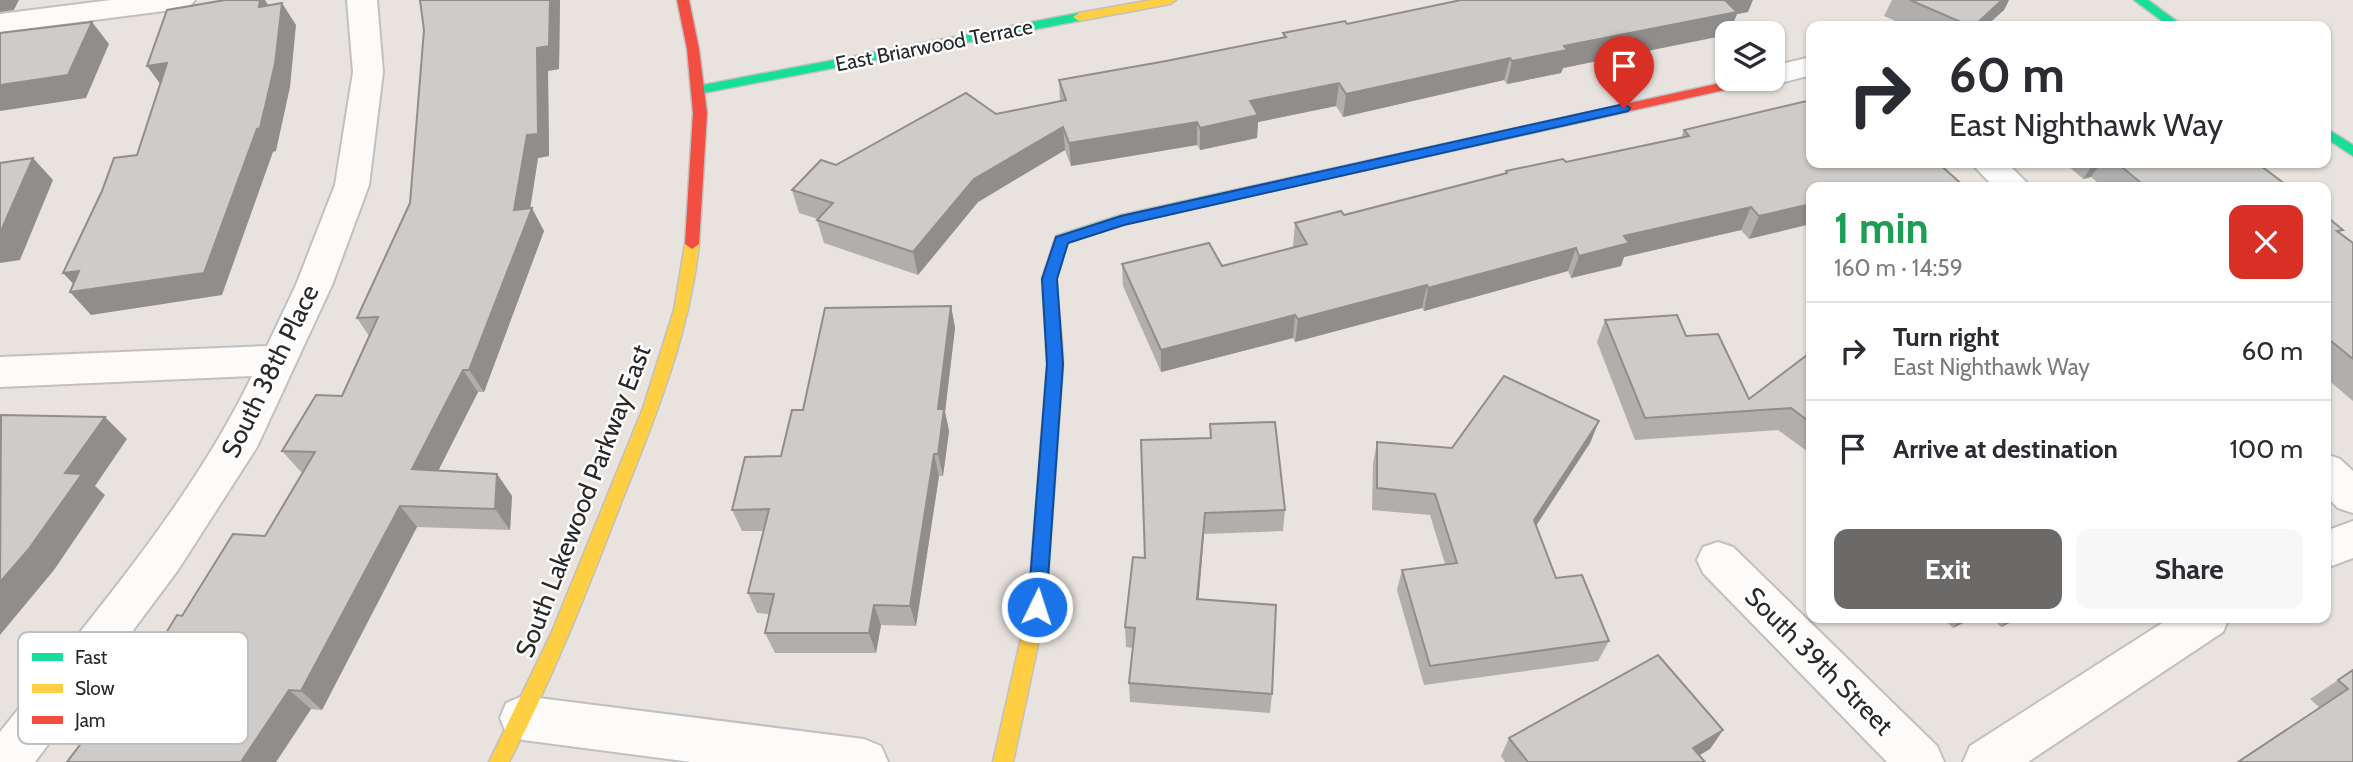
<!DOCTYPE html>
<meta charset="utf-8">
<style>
:root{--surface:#fff;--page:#f7f7f7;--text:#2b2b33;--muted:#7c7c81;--line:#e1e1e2;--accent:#6c6a68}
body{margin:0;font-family:Cabin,sans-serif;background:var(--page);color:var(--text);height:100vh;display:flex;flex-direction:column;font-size:26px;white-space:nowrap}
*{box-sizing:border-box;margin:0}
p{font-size:23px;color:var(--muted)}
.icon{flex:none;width:38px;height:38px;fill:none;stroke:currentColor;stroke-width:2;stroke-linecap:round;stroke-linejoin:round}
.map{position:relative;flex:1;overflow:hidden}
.sheet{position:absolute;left:1806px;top:182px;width:525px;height:441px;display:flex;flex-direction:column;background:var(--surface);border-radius:14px;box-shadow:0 2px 5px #0004}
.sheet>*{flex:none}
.hud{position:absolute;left:1806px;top:21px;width:525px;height:147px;border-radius:14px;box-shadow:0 2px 5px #0004;background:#fff;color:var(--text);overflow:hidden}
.tools{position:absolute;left:1715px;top:21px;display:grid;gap:14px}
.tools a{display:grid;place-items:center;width:70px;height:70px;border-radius:14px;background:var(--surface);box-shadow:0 2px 5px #0004;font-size:35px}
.pin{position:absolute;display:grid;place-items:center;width:60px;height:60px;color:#fff;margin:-72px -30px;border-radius:50% 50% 50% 0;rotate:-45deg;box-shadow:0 0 7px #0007}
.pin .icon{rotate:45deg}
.me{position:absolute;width:77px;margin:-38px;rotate:4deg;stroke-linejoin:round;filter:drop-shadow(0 0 5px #0008)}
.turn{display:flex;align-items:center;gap:24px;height:147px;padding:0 28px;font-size:32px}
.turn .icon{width:91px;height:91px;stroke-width:2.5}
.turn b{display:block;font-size:49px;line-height:60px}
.round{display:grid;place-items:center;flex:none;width:74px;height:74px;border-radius:14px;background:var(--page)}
.headline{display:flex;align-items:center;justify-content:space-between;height:119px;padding:0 28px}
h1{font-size:42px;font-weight:800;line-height:52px;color:#1e9e55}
.button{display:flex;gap:14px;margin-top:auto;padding:14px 28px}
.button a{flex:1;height:80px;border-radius:14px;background:var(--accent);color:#fff;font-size:28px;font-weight:800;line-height:80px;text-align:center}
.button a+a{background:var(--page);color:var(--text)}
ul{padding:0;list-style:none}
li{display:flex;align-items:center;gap:21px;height:98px;padding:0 28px;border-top:2px solid var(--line)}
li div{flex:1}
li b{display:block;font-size:26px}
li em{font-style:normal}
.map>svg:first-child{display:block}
</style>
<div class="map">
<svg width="2353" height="762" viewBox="0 0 2353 762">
<rect width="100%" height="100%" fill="#e8e3de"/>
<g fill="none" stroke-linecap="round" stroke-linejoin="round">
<defs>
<g id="street">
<path d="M 111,0 L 195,0 L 190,6 L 180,9 L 0,32 L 0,14 Z"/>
<path d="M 347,0 L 377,0 L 383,72 L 369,185 L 332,285 L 257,447 L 178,570 L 35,762 L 0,762 L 0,732 C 90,618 189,506 252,376 L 0,387 L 0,357 L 267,346 L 296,285 L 335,185 L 353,72 Z"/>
<path d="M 1811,57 L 1811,75 L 1773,85 L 1760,79 L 1773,79 L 1773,66 Z"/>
<path d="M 1971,163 L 2007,163 L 2031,187 L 1994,187 Z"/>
<path d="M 2326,454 L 2340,459 L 2353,471 L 2353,513 L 2338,508 L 2326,496 Z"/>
<path d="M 2353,521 L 2353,558 L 2326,568 L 2326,531 Z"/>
<path d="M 1718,542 L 1733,547 L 1937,746 L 1944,762 L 1887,762 L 1703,573 L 1697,560 L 1703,547 Z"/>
<path d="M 2170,618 L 2229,618 L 2223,632 L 2028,762 L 1963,762 L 1970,746 Z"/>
<path d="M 523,696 L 864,739 L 881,746 L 888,762 L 691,762 L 523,740 L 506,733 L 500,718 L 506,703 Z"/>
</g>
<g id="fast">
<path d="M 2134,0 L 2148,0 L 2183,26 L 2169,26 Z"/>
<path d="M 1079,13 L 1085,17 L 1083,20 L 698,94 L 692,90 L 698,86 Z"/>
<path d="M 1585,113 L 1590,114 L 1590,120 L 1123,224 L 1067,243 L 1056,279 L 1062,344 L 1054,350 L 1046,344 L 1042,279 L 1056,236 L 1121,215 Z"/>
<path d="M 2326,128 L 2353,145 L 2353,156 L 2326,138 Z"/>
</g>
<g id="slow">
<path d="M 1151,0 L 1176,0 L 1170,4 L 1079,21 L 1073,17 L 1079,13 Z"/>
<path d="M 692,239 L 699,244 C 689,336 655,418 621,503 C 587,591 553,678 509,762 L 489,762 L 551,634 L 643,408 L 674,310 L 685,244 Z"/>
<path d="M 1054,338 L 1062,344 L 1063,364 L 1046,607 L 1013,762 L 993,762 L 1028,607 L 1047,364 L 1046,344 Z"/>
</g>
<g id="jam">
<path d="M 677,0 L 689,0 L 699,49 L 707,113 L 699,244 L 692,249 L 685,244 L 693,113 L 687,49 Z"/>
<path d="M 1739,79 L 1762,79 L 1756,83 L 1585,121 L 1578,117 L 1585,113 Z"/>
</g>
</defs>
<use href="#street" stroke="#c1c0c0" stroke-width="4"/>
<use href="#fast" stroke="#c1c0c0" stroke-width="3"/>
<use href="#slow" stroke="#c1c0c0" stroke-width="3"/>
<use href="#jam" stroke="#c1c0c0" stroke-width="3"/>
<use href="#street" fill="#fcfbfa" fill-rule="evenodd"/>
<use href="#fast" fill="#16e098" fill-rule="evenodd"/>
<use href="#slow" fill="#ffcf43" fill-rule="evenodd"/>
<use href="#jam" fill="#f24e42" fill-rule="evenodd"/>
</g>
<g fill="#b1afac">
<path d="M 420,0 L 560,0 L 559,69 L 548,71 L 549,156 L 538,158 L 530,208 L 544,231 L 484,392 L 478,392 L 438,471 L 497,474 L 512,496 L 510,530 L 417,527 L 322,710 L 311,709 L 276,762 L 67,762 L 118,711 L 182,616 L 265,536 L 303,472 L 301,472 L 282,451 L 342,396 L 369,336 L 357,318 L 410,203 L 424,30 Z"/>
<path d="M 1892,0 L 2009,0 L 2004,10 L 1986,26 L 1907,26 L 1884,16 Z"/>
<path d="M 1748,12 L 1737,14 L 1729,33 L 1563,68 L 1561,73 L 1507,84 L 1504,80 L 1343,117 L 1336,106 L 1258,122 L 1257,138 L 1200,150 L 1197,145 L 1071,166 L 1065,150 L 978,202 L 918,275 L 824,243 L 817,220 L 818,219 L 799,213 L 792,190 L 836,165 L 1060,101 L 1059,80 L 1166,61 L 1283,37 L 1283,33 L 1347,24 Z"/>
<path d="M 1684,130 L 1811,187 L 1749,239 L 1741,230 L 1624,257 L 1621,266 L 1571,278 L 1568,271 L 1424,311 L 1422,308 L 1295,342 L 1293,338 L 1161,372 L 1123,286 L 1122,264 L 1222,266 L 1294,248 L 1293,246 L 1295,223 L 1344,215 L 1505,174 L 1506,171 L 1566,162 L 1681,138 Z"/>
<path d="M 2065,163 L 2242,163 L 2289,187 L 2103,187 L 2091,177 L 2083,179 Z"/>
<path d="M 2326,216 L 2340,233 L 2353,243 L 2353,401 L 2326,378 Z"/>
<path d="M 951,306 L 955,328 L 945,412 L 949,431 L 943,476 L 939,476 L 916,626 L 881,625 L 876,653 L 775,653 L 765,633 L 769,614 L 757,613 L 748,593 L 764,531 L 742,531 L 732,510 L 781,456 Z"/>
<path d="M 1605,320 L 1686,336 L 1749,399 L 1811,352 L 1811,454 L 1778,430 L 1635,440 L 1597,342 Z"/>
<path d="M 1599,421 L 1590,443 L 1536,526 L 1556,578 L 1609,641 L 1598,661 L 1424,685 L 1397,590 L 1402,570 L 1445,564 L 1430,515 L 1372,510 L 1373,464 L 1377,442 L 1452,448 Z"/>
<path d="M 1210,424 L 1285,510 L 1283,531 L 1204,534 L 1198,600 L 1272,694 L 1270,713 L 1130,702 L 1129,683 L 1133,648 L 1126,647 L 1125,627 L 1145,558 L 1210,438 Z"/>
<path d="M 1943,618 L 1973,618 L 1953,628 Z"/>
<path d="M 1992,618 L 2020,618 L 2001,627 Z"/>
<path d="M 2353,670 L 2353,762 L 2320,708 L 2310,699 Z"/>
<path d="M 1723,730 L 1710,749 L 1699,755 L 1705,762 L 1505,762 L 1501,756 L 1509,738 Z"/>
</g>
<g fill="#908e8c">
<path d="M 0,0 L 19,0 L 14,10 L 0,12 Z"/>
<path d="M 260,0 L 265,0 L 275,16 L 259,7 Z"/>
<path d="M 550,0 L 560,0 L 559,69 L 548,71 L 549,156 L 538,158 L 529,216 L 532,208 L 544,231 L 484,392 L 469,370 L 514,210 L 537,48 Z"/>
<path d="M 1720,0 L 1753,0 L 1748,12 L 1737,14 L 1729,33 L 1727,33 L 1727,35 L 1563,68 L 1561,73 L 1507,84 L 1512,61 Z"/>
<path d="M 2002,0 L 2009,0 L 2004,10 L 1986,26 L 1974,26 Z"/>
<path d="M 282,3 L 296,25 L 290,87 L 276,151 L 273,152 L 222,295 L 91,315 L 70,292 L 80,291 L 63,273 L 257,129 Z"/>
<path d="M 92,22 L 109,44 L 86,98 L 0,111 L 0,85 Z"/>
<path d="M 1510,58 L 1504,80 L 1343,117 L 1346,94 Z"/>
<path d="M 167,63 L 164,89 L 147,66 Z"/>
<path d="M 1339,83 L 1336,106 L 1258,122 L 1257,138 L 1200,150 L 1200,128 L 1250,101 Z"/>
<path d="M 1197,122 L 1197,145 L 1071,166 L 1069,143 Z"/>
<path d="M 1063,127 L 1065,150 L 978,202 L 918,275 L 913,252 L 974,179 Z"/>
<path d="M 33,158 L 53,180 L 20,260 L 0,263 L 0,233 Z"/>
<path d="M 2094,163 L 2101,163 L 2091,177 L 2083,179 Z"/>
<path d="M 1811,204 L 1811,224 L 1749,239 L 1759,216 Z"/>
<path d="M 1751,207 L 1741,230 L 1624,257 L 1621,266 L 1571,278 L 1579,256 L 1624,236 Z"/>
<path d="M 1576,248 L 1568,271 L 1424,311 L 1428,288 Z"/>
<path d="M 1427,285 L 1422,308 L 1295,342 L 1298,319 Z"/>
<path d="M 951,306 L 955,328 L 945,412 L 949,431 L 943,476 L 938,454 L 938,409 Z"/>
<path d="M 1295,315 L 1293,338 L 1161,372 L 1161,350 Z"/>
<path d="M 463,370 L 478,392 L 428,491 L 412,469 Z"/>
<path d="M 105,417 L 127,439 L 95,486 L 105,495 L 54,570 L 0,635 L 0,582 L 65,473 Z"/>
<path d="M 1599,421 L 1590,443 L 1526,541 L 1534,520 Z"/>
<path d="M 934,454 L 939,476 L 916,626 L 910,606 Z"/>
<path d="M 497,474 L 512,496 L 510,530 L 495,509 Z"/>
<path d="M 400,506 L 417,527 L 322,710 L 301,691 Z"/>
<path d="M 1205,513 L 1204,534 L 1197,620 L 1197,599 Z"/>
<path d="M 874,605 L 881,625 L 876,653 L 869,633 Z"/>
<path d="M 1962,618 L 1973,618 L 1953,628 Z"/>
<path d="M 2010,618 L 2020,618 L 2001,627 Z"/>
<path d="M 289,690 L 311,709 L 276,762 L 241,762 Z"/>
<path d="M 1723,730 L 1710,749 L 1688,762 L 1693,748 Z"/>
</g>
<g fill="#cecbc8" stroke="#908e8c" stroke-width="2">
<path d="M 225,0 L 260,0 L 259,7 L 282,3 L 275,64 L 260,128 L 257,129 L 204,273 L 70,292 L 79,271 L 63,273 L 102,191 L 114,158 L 137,155 L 167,63 L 147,66 L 167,10 Z"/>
<path d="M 420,0 L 550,0 L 549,46 L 537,48 L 538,134 L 527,135 L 514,210 L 532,208 L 469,370 L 463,370 L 412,469 L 497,474 L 495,509 L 400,506 L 301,691 L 289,690 L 241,762 L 67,762 L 107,709 L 118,711 L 177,615 L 182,616 L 233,534 L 265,536 L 315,452 L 282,451 L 316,395 L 342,396 L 378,317 L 357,318 L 410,203 L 424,30 Z"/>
<path d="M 1461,0 L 1725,0 L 1737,12 L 1564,46 L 1567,50 L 1512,61 L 1510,58 L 1346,94 L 1339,83 L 1250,101 L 1258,115 L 1200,128 L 1197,122 L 1069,143 L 1063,127 L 974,179 L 913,252 L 817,220 L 833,203 L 792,190 L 821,160 L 836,165 L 966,93 L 996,114 L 1066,100 L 1059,80 L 1166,61 L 1286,37 L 1283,33 L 1345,21 L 1347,24 Z"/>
<path d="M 1910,0 L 2002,0 L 1974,26 L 1970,26 Z"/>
<path d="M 92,22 L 68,75 L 0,85 L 0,33 Z"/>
<path d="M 1811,100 L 1811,163 L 1938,163 L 1965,187 L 1811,187 L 1811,204 L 1759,216 L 1751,207 L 1624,236 L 1629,243 L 1579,256 L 1576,248 L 1428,288 L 1427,285 L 1298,319 L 1295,315 L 1161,350 L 1122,264 L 1209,243 L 1222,266 L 1307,244 L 1295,223 L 1341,211 L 1344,215 L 1507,173 L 1506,171 L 1563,159 L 1566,162 L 1689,136 L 1684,130 Z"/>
<path d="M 33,158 L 0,233 L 0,163 Z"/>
<path d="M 2117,163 L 2242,163 L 2245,164 L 2257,163 L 2289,187 L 2146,187 Z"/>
<path d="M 2326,216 L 2343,230 L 2337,231 L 2353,243 L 2353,359 L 2326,337 Z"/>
<path d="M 951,306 L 938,409 L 944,409 L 938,454 L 934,454 L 910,606 L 874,605 L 869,633 L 765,633 L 774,594 L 748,593 L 769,509 L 732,510 L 745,457 L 781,456 L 792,410 L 803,410 L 825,308 Z"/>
<path d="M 1677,315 L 1686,336 L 1718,334 L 1749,399 L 1811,352 L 1811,423 L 1791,408 L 1645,418 L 1605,320 Z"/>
<path d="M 1504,376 L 1599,421 L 1534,520 L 1556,578 L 1582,575 L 1609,641 L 1430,666 L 1402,570 L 1457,563 L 1435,494 L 1377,488 L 1377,442 L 1452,448 Z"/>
<path d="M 1,415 L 105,417 L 65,473 L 82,474 L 28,550 L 0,582 Z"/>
<path d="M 1275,422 L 1285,510 L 1205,513 L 1197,599 L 1276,605 L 1272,694 L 1129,683 L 1135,628 L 1125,627 L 1133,557 L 1145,558 L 1141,440 L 1211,438 L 1210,424 Z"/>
<path d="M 1658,655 L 1723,730 L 1693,748 L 1705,762 L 1528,762 L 1509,738 Z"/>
<path d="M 2353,670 L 2353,762 L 2238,762 L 2348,689 L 2338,680 Z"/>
</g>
<path fill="#1a73e8" stroke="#114b97" stroke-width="2" d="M 1624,104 L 1630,108 L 1628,111 L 1124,225 L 1068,243 L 1057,279 L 1063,364 L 1046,607 L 1043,613 L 1037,615 L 1030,613 L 1028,607 L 1047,364 L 1042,279 L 1056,237 L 1121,216 Z"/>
<g text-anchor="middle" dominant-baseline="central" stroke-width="5" stroke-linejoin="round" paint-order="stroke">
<g font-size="21" fill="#292929" stroke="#fff">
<text transform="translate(934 45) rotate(-11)">East Briarwood Terrace</text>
</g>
<g font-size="26" fill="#292929" stroke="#fff">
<text transform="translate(270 371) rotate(-64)">South 38th Place</text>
<text transform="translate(583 501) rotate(-69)">South Lakewood Parkway East</text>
<text transform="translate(1819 661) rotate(45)">South 39th Street</text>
</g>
</g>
<rect x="18" y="632" width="230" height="112" rx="10" fill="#fff" stroke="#bfbfbf" stroke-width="2"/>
<rect x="32" y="653" width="31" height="8" fill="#16e098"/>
<rect x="32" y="684" width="31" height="9" fill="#ffcf43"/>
<rect x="32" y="716" width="31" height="8" fill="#f24e42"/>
<g font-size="19" fill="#292929">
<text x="75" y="664">Fast</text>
<text x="75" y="695">Slow</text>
<text x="75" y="727">Jam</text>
</g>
</svg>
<div class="tools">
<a><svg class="icon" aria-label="layers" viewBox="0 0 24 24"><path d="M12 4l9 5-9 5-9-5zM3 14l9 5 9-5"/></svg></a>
</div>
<div class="pin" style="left:1624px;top:108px;background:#d93025"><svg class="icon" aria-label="arrive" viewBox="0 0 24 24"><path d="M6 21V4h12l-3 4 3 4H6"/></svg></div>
<svg class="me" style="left:1037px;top:607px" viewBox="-20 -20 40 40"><circle r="17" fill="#1a73e8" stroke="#fff" stroke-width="3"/><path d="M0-11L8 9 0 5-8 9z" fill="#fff"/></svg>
<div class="hud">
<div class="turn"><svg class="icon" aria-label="right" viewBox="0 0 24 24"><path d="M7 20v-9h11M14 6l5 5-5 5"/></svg><div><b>60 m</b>East Nighthawk Way</div></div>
</div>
<section class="sheet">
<div class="headline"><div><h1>1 min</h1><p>160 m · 14:59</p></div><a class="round" style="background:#d93025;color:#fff"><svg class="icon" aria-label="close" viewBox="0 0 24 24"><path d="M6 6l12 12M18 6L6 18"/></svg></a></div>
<ul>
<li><svg class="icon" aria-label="right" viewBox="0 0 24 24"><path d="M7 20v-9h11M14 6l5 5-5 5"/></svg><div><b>Turn right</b><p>East Nighthawk Way</p></div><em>60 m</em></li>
<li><svg class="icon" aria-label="arrive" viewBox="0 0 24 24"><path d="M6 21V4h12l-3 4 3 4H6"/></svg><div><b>Arrive at destination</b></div><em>100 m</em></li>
</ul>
<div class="button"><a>Exit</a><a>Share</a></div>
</section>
</div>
